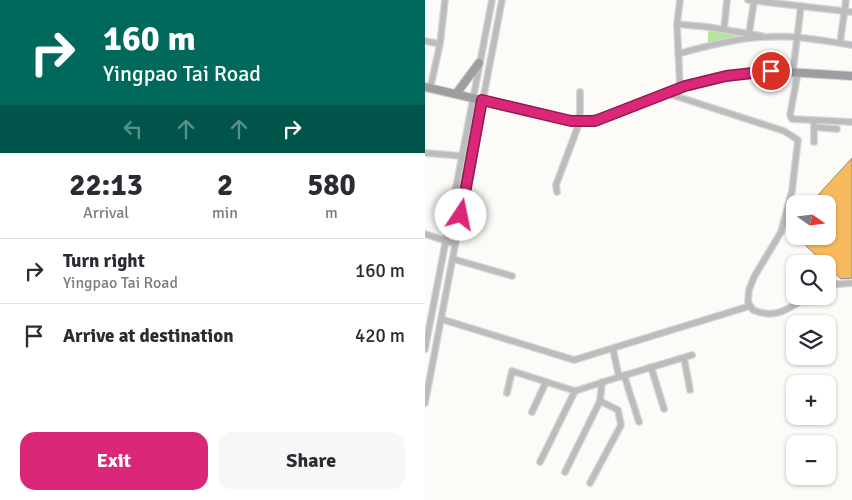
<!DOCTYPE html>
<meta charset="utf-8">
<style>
:root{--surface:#fff;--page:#f7f7f7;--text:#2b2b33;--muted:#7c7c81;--line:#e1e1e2;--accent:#db2777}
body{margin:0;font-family:Signika,sans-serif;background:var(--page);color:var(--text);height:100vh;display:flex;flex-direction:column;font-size:19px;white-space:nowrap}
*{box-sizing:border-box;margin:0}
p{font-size:16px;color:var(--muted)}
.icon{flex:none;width:28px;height:28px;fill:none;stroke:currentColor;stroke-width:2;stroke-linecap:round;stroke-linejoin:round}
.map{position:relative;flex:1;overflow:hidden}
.drawer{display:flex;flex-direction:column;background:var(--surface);width:425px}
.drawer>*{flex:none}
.banner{background:#00695c;color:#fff;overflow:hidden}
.needle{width:32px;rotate:104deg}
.buttons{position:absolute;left:361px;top:195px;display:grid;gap:10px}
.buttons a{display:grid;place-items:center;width:50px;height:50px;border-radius:10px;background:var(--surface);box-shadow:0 1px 4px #0004;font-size:25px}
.pin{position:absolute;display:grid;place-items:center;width:42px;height:42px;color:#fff;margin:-21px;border:2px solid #fff;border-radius:50%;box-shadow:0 1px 5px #0007}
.me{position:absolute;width:55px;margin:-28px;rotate:11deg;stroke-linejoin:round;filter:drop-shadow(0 0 4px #0008)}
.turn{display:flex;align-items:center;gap:18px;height:105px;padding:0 20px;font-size:22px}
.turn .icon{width:65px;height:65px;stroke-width:2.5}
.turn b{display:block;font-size:35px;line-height:42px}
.lanes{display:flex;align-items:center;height:48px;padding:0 20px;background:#0003;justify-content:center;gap:25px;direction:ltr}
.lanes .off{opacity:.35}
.eta{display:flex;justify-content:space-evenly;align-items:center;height:85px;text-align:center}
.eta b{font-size:30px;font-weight:700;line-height:35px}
.action{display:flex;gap:10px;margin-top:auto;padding:10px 20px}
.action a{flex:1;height:58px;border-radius:15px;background:var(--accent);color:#fff;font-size:20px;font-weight:700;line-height:58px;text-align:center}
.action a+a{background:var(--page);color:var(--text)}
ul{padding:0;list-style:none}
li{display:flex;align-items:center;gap:15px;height:65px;padding:0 20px;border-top:1px solid var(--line)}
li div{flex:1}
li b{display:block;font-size:19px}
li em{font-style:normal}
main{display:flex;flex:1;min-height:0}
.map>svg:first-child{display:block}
</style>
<main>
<section class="drawer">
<div class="banner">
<div class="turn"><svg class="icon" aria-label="right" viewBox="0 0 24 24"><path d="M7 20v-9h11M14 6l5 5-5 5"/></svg><div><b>160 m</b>Yingpao Tai Road</div></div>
<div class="lanes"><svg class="icon off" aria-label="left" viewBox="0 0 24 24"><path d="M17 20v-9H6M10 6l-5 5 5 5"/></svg><svg class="icon off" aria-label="ahead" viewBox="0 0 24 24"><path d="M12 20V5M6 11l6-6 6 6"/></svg><svg class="icon off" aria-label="ahead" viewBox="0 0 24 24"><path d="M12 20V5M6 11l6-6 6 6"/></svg><svg class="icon" aria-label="right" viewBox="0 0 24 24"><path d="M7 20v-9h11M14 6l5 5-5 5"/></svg></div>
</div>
<div class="eta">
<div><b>22:13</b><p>Arrival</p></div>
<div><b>2</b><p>min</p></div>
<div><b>580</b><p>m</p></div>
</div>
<ul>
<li><svg class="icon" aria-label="right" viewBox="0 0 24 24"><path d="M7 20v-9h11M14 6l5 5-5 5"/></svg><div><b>Turn right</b><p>Yingpao Tai Road</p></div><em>160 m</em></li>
<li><svg class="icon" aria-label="arrive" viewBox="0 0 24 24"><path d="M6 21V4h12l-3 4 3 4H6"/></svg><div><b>Arrive at destination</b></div><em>420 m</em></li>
</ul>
<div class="action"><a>Exit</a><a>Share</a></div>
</section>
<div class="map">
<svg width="427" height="500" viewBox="0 0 427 500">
<rect width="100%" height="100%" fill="#fcfbf7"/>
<path fill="#b2e698" d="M 283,29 L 336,36 L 283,47 Z"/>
<path fill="#f8ba5f" stroke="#8b8985" d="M 427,158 L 427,278 L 416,279 L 402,266 L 402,264 L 400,264 L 375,240 L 378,236 L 402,236 L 402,204 L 392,204 L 393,195 Z"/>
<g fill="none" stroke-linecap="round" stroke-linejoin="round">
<defs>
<g id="street">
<path d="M 255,0 L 252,24 L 255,88"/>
<path d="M 323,0 L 427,12"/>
<path d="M 252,24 L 283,27 L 337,36"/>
<path d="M 299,29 L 302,0"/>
<path d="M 324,34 L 329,1"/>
<path d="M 0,41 L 15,44"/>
<path d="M 415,43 L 421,0"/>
<path d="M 253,54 C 281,46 312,38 341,37 C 370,35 399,41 427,45"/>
<path d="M 368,71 L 376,6"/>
<path d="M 373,72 L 365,115 L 367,119 L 427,122"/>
<path d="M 5,89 L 15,44 L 20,0"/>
<path d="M 241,93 L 359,131 L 373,140 L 367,191 L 356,232 L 329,277 L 324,290 L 323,302 L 328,310 C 352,320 364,308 384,296"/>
<path d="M 153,121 L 155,112 L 155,92"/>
<path d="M 389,127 L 412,129"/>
<path d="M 389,142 L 389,125"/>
<path d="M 0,153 L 37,156"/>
<path d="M 132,192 L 131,185 L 155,121"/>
<path d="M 0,234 L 30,244"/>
<path d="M 28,259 L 87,276"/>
<path d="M 402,285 L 427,283"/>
<path d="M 16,319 L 149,360 L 325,306"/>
<path d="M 0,349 L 67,0"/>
<path d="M 188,349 L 194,377 L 267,355"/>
<path d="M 259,358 L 265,390"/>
<path d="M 226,367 L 239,409"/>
<path d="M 199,375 L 214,422"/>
<path d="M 82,393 L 87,371 L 150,391 L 194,377"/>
<path d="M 0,403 L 77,0"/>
<path d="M 107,412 L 121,382"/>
<path d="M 115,462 L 150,391"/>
<path d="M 140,472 L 175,401"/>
<path d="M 165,483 L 196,425 L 193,410 L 175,401 L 177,382"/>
</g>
<g id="secondary">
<path d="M 0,87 L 137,119 L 160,121 L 184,116 L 260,86 L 301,76 L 346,71 L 427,76"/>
<path d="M 31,94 L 54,63"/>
</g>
</defs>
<use href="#street" stroke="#d8d7d4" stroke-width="8"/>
<use href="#secondary" stroke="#d8d7d4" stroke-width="10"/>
<use href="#street" stroke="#bbbcbe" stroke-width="5.5"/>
<use href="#secondary" stroke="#9c9ea0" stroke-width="8"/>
</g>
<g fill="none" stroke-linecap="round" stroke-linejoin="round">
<defs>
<path id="route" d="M 36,215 L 57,100 L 146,121 L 170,121 L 260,86 L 301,76 L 346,71"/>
</defs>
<use href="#route" stroke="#8e194d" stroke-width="12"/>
<use href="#route" stroke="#db2777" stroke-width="9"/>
</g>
</svg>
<div class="buttons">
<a><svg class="needle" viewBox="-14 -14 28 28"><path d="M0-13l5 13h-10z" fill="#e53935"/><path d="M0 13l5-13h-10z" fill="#7c7c81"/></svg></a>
<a><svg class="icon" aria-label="search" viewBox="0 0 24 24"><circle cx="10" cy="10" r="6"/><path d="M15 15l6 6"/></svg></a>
<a><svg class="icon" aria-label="layers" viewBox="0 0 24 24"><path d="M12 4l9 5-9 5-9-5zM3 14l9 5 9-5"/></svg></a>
<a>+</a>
<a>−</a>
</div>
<div class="pin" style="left:346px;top:71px;background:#d93025"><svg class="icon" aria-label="arrive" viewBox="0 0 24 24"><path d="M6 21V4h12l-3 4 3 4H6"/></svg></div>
<svg class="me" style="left:36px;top:215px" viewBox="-20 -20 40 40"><circle r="19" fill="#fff"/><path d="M0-13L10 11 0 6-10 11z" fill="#db2777"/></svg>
</div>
</main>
